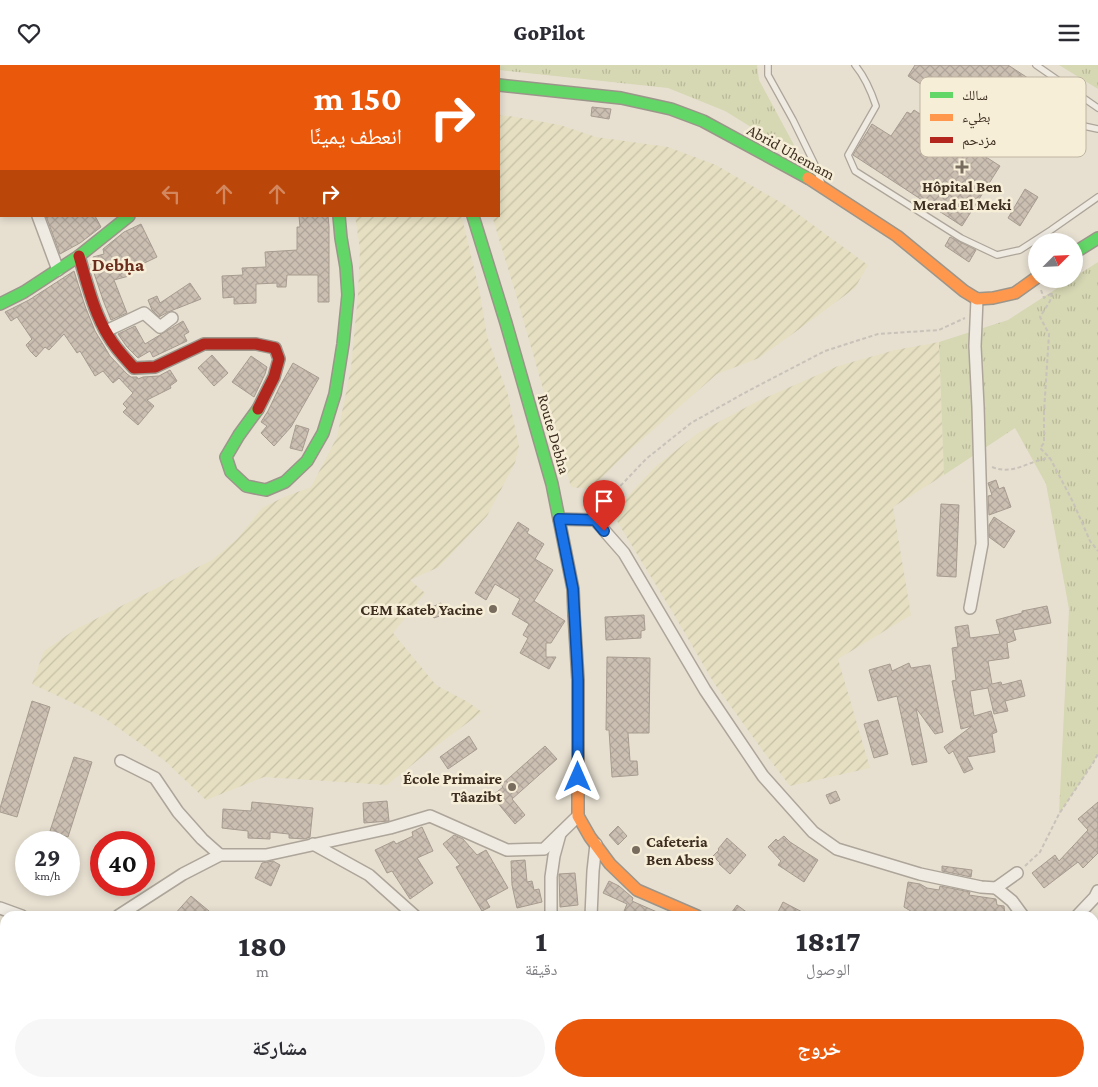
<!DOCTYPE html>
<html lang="ar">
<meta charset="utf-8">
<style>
:root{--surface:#fff;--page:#f7f7f7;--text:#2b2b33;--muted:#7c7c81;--accent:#ea580c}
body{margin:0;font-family:"Crimson Pro","Noto Naskh Arabic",serif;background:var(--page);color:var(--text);direction:rtl;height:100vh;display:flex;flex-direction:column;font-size:19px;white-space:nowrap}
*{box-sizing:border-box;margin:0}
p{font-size:16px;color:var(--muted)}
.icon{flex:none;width:28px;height:28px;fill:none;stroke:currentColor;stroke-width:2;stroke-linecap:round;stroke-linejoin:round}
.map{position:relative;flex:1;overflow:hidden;direction:ltr}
.details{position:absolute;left:0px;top:846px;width:1099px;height:176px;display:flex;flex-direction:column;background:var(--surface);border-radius:15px 15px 0 0;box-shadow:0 2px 8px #0003;direction:rtl}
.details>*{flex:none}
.guide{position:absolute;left:0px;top:0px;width:500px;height:152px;box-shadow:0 2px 8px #0003;direction:rtl;background:#ea580c;color:#fff;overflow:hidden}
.needle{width:32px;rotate:66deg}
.controls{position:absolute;left:1028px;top:168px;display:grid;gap:10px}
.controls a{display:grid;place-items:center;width:55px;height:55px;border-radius:50%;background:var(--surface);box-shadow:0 2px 8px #0003;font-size:25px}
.speed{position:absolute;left:15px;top:766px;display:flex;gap:10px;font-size:25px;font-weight:700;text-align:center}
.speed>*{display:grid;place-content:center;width:65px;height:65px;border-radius:50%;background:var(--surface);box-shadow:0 2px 8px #0003;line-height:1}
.speed small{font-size:12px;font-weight:400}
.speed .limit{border:8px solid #d22;background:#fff;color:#111}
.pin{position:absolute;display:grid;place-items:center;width:42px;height:42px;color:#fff;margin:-51px -21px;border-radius:50% 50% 50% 0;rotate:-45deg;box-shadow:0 0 5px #0007}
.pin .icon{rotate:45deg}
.me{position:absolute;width:55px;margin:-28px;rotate:0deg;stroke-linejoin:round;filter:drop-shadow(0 0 4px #0008)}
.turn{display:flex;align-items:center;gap:18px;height:105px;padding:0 15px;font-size:22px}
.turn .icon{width:65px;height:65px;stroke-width:2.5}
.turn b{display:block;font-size:35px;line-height:42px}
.lanes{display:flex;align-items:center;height:48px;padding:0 15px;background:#0003;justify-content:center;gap:25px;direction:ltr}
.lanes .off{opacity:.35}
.eta{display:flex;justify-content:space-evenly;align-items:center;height:85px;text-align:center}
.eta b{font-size:30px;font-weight:800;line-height:35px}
.action{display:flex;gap:10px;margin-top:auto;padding:10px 15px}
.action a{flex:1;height:58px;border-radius:30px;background:var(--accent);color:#fff;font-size:20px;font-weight:800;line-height:58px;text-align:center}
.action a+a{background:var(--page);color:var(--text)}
header{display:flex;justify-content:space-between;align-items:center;height:65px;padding:0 15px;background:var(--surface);font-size:22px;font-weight:800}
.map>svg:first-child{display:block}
</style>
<header><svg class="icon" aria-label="menu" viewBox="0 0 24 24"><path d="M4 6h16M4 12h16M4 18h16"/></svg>GoPilot<svg class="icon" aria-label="heart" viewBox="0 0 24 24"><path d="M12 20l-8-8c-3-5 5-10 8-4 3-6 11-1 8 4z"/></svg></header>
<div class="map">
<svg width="1098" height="1022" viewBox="0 0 1098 1022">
<defs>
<pattern id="farmland-furrows" width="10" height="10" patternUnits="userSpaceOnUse" patternTransform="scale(1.25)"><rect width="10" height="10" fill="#e6dfc2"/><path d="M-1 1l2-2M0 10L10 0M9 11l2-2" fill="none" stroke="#c6c0a6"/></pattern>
<pattern id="grass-tufts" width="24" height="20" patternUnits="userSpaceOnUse" patternTransform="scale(1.25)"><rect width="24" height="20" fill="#d6d7b3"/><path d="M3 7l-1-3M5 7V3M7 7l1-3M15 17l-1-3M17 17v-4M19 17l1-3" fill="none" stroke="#b9b99a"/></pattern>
<pattern id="building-cross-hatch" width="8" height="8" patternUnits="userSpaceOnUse" patternTransform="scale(1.25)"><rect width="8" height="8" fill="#cbbfb2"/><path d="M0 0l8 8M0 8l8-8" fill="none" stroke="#afa499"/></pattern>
</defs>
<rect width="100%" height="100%" fill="#e7e0d1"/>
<g fill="url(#farmland-furrows)">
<path d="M 499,50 L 516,52 L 560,60 L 596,72 L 668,82 L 716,100 L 787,141 L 868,200 L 855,223 L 798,265 L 759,293 L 717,309 L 630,385 L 590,424 L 571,422 L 517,233 L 492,151 L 499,151 Z"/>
<path d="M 355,151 L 462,152 L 480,229 L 487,271 L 508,330 L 519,381 L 515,398 L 487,451 L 439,502 L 410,515 L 425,528 L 393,568 L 436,620 L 468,637 L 482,647 L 423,691 L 387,720 L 264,712 L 206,735 L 165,696 L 103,652 L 32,619 L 44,586 L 76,564 L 212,495 L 237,474 L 262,443 L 284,432 L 311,422 L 337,372 L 351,303 L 358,229 L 360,184 Z"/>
<path d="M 939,277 L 944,410 L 893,442 L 911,550 L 838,594 L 870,703 L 790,721 L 763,686 L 714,618 L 673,548 L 612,448 L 656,401 L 698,368 L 756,337 L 838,301 L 895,285 Z"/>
</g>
<g fill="url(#grass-tufts)">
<path d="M 460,0 L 757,0 L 759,15 L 801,93 L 725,46 L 668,23 L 499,5 L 499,1 L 463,1 Z"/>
<path d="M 1059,0 L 1098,0 L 1098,24 Z"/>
<path d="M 1098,197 L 1098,689 L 1093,698 L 1059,749 L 1069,544 L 1046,419 L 1015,363 L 944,410 L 939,277 L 1008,255 Z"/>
</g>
<g fill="url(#building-cross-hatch)" stroke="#a89c90">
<path d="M 915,0 L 1008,0 L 1060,34 L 1026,87 L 964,47 L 950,69 L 1000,101 L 962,161 L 853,90 L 872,59 L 891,71 L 907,47 L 911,49 L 914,45 L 942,63 L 955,41 L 908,11 Z"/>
<path d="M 592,42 L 611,44 L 609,54 L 591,51 Z"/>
<path d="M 1025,124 L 1038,132 L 1020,161 L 1008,153 Z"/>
<path d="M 46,151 L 95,151 L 101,162 L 80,178 L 60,189 Z"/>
<path d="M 299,151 L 328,151 L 329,161 L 329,237 L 318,237 L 318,210 L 287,210 L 286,222 L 277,222 L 277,218 L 256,219 L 256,238 L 234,239 L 234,232 L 223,233 L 222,211 L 243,210 L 242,203 L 266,202 L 265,187 L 297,185 L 297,162 L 300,162 Z"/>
<path d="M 141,159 L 157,192 L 128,206 L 129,211 L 114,215 L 127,248 L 111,255 L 103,235 L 91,199 L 94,198 L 93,192 L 104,189 L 103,184 L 124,167 Z"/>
<path d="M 950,172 L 976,185 L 969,197 L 945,181 Z"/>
<path d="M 74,206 L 85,241 L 95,266 L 110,291 L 127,309 L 131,312 L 137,312 L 138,314 L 143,312 L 159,311 L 170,305 L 177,316 L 170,321 L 171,323 L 147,335 L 154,341 L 138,360 L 123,347 L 127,343 L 123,339 L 133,328 L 119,313 L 113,318 L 103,306 L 95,311 L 80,286 L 77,288 L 64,269 L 49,285 L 45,282 L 36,292 L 31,287 L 26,280 L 32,274 L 17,252 L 11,256 L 5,247 L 29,235 Z"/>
<path d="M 190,218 L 201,234 L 168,247 L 159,252 L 152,245 L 148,235 L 157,231 L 160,238 Z"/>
<path d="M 183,256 L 189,267 L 184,270 L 187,276 L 153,292 L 150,286 L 138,293 L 127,282 L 118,269 L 135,261 L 145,279 Z"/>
<path d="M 212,290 L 228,308 L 214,321 L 198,303 Z"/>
<path d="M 251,291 L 267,302 L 265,309 L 254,332 L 232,317 Z"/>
<path d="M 293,298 L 319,313 L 291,362 L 274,381 L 261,368 L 267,361 L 261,357 L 268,346 L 280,321 Z"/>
<path d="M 296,360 L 309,364 L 302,386 L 290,383 Z"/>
<path d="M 996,415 L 999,424 L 1004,422 L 1011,442 L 989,450 L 988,431 L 992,430 L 988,418 Z"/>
<path d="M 941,439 L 959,440 L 956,512 L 937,511 Z"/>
<path d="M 994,452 L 1015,466 L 1004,483 L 989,472 L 989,460 Z"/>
<path d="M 518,457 L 529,464 L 527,468 L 544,479 L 535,494 L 553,505 L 534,536 L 565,556 L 551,578 L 546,578 L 546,592 L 556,592 L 549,604 L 520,588 L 528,573 L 523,570 L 529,559 L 512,549 L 520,534 L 495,519 L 486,535 L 475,528 Z"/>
<path d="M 441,538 L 445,549 L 434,553 L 430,543 Z"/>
<path d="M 1047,541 L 1051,558 L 1013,565 L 1016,575 L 1007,578 L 1009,593 L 988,596 L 992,619 L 1001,617 L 1002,620 L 1021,615 L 1025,631 L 1005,636 L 1008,646 L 994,649 L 988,623 L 970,626 L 974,651 L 991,646 L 997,667 L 992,669 L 995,687 L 967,692 L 973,704 L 964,708 L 953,686 L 949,689 L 944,682 L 972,661 L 961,664 L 952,616 L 956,615 L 952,583 L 958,582 L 955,562 L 968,560 L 970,573 L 1000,569 L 996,555 L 1022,548 L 1022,546 Z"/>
<path d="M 644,550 L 645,565 L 641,566 L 641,573 L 606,575 L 605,552 Z"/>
<path d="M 607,592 L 650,593 L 649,668 L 628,668 L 630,696 L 637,696 L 638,710 L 612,712 L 609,665 L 606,665 Z"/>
<path d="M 909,598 L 911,603 L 930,600 L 943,667 L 935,669 L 916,643 L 927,697 L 912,700 L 897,631 L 878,636 L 869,605 L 890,599 L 892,606 Z"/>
<path d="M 32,636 L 50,642 L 17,752 L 0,747 L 0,743 Z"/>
<path d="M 878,655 L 888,689 L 874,693 L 864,659 Z"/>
<path d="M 469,671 L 477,684 L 448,704 L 440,692 Z"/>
<path d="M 545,681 L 557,694 L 512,734 L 525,750 L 515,759 L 492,731 L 503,722 L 501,720 Z"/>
<path d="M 74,692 L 92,697 L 68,772 L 50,766 Z"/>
<path d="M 836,726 L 840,735 L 830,739 L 826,730 Z"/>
<path d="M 387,736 L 389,756 L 364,758 L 363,738 Z"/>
<path d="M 252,737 L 313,743 L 310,772 L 305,774 L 289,773 L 289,769 L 270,767 L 270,774 L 248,773 L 248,766 L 222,763 L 223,744 L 251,746 Z"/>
<path d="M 1098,737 L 1098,788 L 1083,803 L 1078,797 L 1044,823 L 1032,808 L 1055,790 L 1059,796 L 1088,765 L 1078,754 Z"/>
<path d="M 618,761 L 627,771 L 618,780 L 609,770 Z"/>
<path d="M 422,762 L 433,786 L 417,793 L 433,818 L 410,834 L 392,806 L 387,808 L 375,785 L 394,776 L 396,779 L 413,771 L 412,767 Z"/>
<path d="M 454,770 L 463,774 L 477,790 L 486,785 L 508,823 L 486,835 L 490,842 L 482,846 L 456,802 L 460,800 L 443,779 Z"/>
<path d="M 784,771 L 790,777 L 818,795 L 804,817 L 778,800 L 781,796 L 768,782 L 776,774 L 778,776 Z"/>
<path d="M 727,773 L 746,790 L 730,809 L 719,799 L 720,798 L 713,791 L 719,785 L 718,784 Z"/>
<path d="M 525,795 L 527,817 L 532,816 L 534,825 L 539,824 L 542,837 L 517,843 L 512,820 L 511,796 Z"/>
<path d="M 273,796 L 280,800 L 271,821 L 255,813 L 262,798 Z"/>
<path d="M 942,801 L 972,805 L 971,812 L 942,806 Z"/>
<path d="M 575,808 L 578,840 L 560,842 L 559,809 Z"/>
<path d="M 609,816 L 619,821 L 633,833 L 632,836 L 666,851 L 622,851 L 627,839 L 603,828 Z"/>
<path d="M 908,817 L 920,819 L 927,823 L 939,825 L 940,821 L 970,827 L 969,830 L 996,834 L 997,840 L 1004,841 L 1005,851 L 919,851 L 904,842 Z"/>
<path d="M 191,831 L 215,851 L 173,851 Z"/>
<path d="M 783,837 L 810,851 L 776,851 Z"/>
<path d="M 737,840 L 752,851 L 729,851 Z"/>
</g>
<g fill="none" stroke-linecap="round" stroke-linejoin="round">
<defs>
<g id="lane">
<path d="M 768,0 L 768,10 L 793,55 L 815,100 L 821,117"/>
<path d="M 855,0 C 865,12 871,26 876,41 L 848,90 L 855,106 L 961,173 L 997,190 L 1020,185 L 1051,165 L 1098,132"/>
<path d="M 1036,0 L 1098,43"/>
<path d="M 1079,60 L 1098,64"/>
</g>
<g id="street">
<path d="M 425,0 L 425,1"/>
<path d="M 445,0 L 445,1"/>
<path d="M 0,100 L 1,101"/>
<path d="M 38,151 L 58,205"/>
<path d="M 106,266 L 144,248 L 160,262 L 172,253"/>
<path d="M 559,454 L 595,455 L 624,488 L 705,625 L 763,711 L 813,767 L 837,784 L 920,809 L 981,822 L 996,823 L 1017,808"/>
<path d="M 970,543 L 982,479 L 978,342 L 975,281 L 977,234"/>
<path d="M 121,696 L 155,713 L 178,747 L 202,774 L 220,790"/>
<path d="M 313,779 L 369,810 L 415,851"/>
<path d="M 996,823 L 1012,836 L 1023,851"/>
<path d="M 0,843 L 22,851"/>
<path d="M 118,851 L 183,809 L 220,790 L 266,790 L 390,763 L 430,751 L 507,785 L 544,784 L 578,751"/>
<path d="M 551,851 L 551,812 L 554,791 L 560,769"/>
<path d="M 591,851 L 593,806 L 596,779"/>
<path d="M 1077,851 L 1095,832 L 1098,826"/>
<path d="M 0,929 L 5,934"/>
<path d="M 0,944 L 5,952"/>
<path d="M 1094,988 L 1098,988"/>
<path d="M 0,1017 L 4,1022"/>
<path d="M 33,1018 L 35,1022"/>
<path d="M 48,1018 L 52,1022"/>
<path d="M 156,1018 L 171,1018"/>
<path d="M 872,1018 L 874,1022"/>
<path d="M 1073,1018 L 1074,1022"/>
<path d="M 389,1022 L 402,1018"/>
<path d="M 542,1022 L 544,1018"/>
<path d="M 595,1022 L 596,1018"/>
</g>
<g id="fast">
<path d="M 499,20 L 621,33 L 671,44 L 703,56 L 808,113"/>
<path d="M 473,151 L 506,258 L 552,419 L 573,524 L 574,549"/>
<path d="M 1074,188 L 1098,173"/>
<path d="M 0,239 L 24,227 L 79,191 L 129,151"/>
<path d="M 258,344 L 239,370 L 226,392 L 231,407 L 246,421 L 266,425 L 285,417 L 307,396 L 323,368 L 335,329 L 343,279 L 348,230 L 346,202 L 341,173 L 339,151"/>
</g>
<g id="slow">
<path d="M 808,113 L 897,171 L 964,226 L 977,234 L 993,233 L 1015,228 L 1036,213"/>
<path d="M 574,549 L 578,615 L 578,751 L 590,772 L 610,799 L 637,825 L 697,851"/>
</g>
<path id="jam" d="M 79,191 C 87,218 94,248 109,272 C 116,284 125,293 134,303 L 155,302 L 204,279 L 256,279 L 275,283 L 279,294 L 274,312 L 258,344"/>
</defs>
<use href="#lane" stroke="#ada599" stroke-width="8"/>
<use href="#street" stroke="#ada599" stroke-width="14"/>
<use href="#fast" stroke="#9c958a" stroke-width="14"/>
<use href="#slow" stroke="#9c958a" stroke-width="14"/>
<use href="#jam" stroke="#9c958a" stroke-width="14"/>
<g stroke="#c8c2b9" stroke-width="2" stroke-dasharray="4 2.5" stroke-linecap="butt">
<path d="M 1041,225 L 1044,233 L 1052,228"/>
<path d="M 1052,228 L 1050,236 L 1040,252 L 1049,269 L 1044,347 L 1044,378 L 1040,383 L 1050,393 L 1073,437 L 1090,476 L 1098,486"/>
<path d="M 992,402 C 1014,411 1029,395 1050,393"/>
<path d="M 600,446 L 607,435 L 646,394 L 691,358 L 748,326 L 825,286 L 878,269 L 939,265 L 965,253"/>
<path d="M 1025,801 L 1040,787 L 1059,749 L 1093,698 L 1098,689"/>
<path d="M 653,1018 L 655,1022"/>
</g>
<use href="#lane" stroke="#efebe3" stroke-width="5.5"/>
<use href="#street" stroke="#efebe3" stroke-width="11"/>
<use href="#fast" stroke="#63d668" stroke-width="11"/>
<use href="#slow" stroke="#ff974d" stroke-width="11"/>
<use href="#jam" stroke="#b3261e" stroke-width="11"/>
</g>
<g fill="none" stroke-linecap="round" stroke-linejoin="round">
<defs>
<path id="route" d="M 578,712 L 578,615 L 573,524 L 559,454 L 595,455 L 604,466"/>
</defs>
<use href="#route" stroke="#114b97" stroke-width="12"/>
<use href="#route" stroke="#1a73e8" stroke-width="9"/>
</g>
<g fill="#786c5e" stroke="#f7eed8" stroke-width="2">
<path d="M959.5 94.5h5v5h5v5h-5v5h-5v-5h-5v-5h5z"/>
<circle cx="493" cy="544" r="5"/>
<circle cx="512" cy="722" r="5"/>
<circle cx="636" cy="785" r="5"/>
</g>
<g text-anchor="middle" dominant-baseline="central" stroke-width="5" stroke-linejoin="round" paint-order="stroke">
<g font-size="16" fill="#3d2e20" stroke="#f7eed8">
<text transform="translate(791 87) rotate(29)">Abrid Uhemam</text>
<text transform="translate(554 369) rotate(74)">Route Debha</text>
</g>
<g font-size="16" font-weight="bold" fill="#3d2e20" stroke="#f7eed8" text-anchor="end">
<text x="962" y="121" text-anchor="middle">Hôpital Ben<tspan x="962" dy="18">Merad El Meki</tspan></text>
<text x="483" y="544">CEM Kateb Yacine</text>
<text x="502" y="713">École Primaire<tspan x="502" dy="18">Tâazibt</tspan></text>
<text x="646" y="776" text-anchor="start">Cafeteria<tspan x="646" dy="18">Ben Abess</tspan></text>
</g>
<g font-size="19" font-weight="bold" fill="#6b2e1e" stroke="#f7eed8">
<text x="118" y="199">Debḥa</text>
</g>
</g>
<rect x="920" y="12" width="166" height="80" rx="8" fill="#f7eed8" stroke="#bfb4a1" stroke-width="1"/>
<rect x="930" y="27" width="23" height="6" fill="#63d668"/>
<rect x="930" y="49" width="23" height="7" fill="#ff974d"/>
<rect x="930" y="72" width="23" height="6" fill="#b3261e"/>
<g font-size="14" fill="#3d2e20">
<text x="962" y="35">سالك</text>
<text x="962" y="57">بطيء</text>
<text x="962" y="80">مزدحم</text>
</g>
</svg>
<div class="controls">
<a><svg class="needle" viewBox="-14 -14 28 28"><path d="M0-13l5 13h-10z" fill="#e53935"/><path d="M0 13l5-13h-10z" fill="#7c7c81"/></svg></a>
</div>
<div class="speed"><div>29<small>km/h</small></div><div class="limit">40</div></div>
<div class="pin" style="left:604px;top:466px;background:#d93025"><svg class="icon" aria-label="arrive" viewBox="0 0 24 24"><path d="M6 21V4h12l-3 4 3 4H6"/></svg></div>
<svg class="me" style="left:578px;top:712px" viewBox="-20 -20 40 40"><path d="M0-17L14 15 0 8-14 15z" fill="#1a73e8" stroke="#fff" stroke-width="4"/></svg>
<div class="guide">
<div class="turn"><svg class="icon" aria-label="right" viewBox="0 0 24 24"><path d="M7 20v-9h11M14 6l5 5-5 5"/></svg><div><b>150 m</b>انعطف يمينًا</div></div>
<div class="lanes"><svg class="icon off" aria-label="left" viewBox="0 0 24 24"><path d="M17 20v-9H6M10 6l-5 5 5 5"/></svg><svg class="icon off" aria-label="ahead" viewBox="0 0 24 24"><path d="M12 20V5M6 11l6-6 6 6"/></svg><svg class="icon off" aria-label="ahead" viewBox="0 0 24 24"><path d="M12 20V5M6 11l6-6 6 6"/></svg><svg class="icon" aria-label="right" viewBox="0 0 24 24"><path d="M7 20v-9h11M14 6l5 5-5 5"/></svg></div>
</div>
<section class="details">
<div class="eta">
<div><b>18:17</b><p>الوصول</p></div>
<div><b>1</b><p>دقيقة</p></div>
<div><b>180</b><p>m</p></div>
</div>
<div class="action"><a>خروج</a><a>مشاركة</a></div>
</section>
</div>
